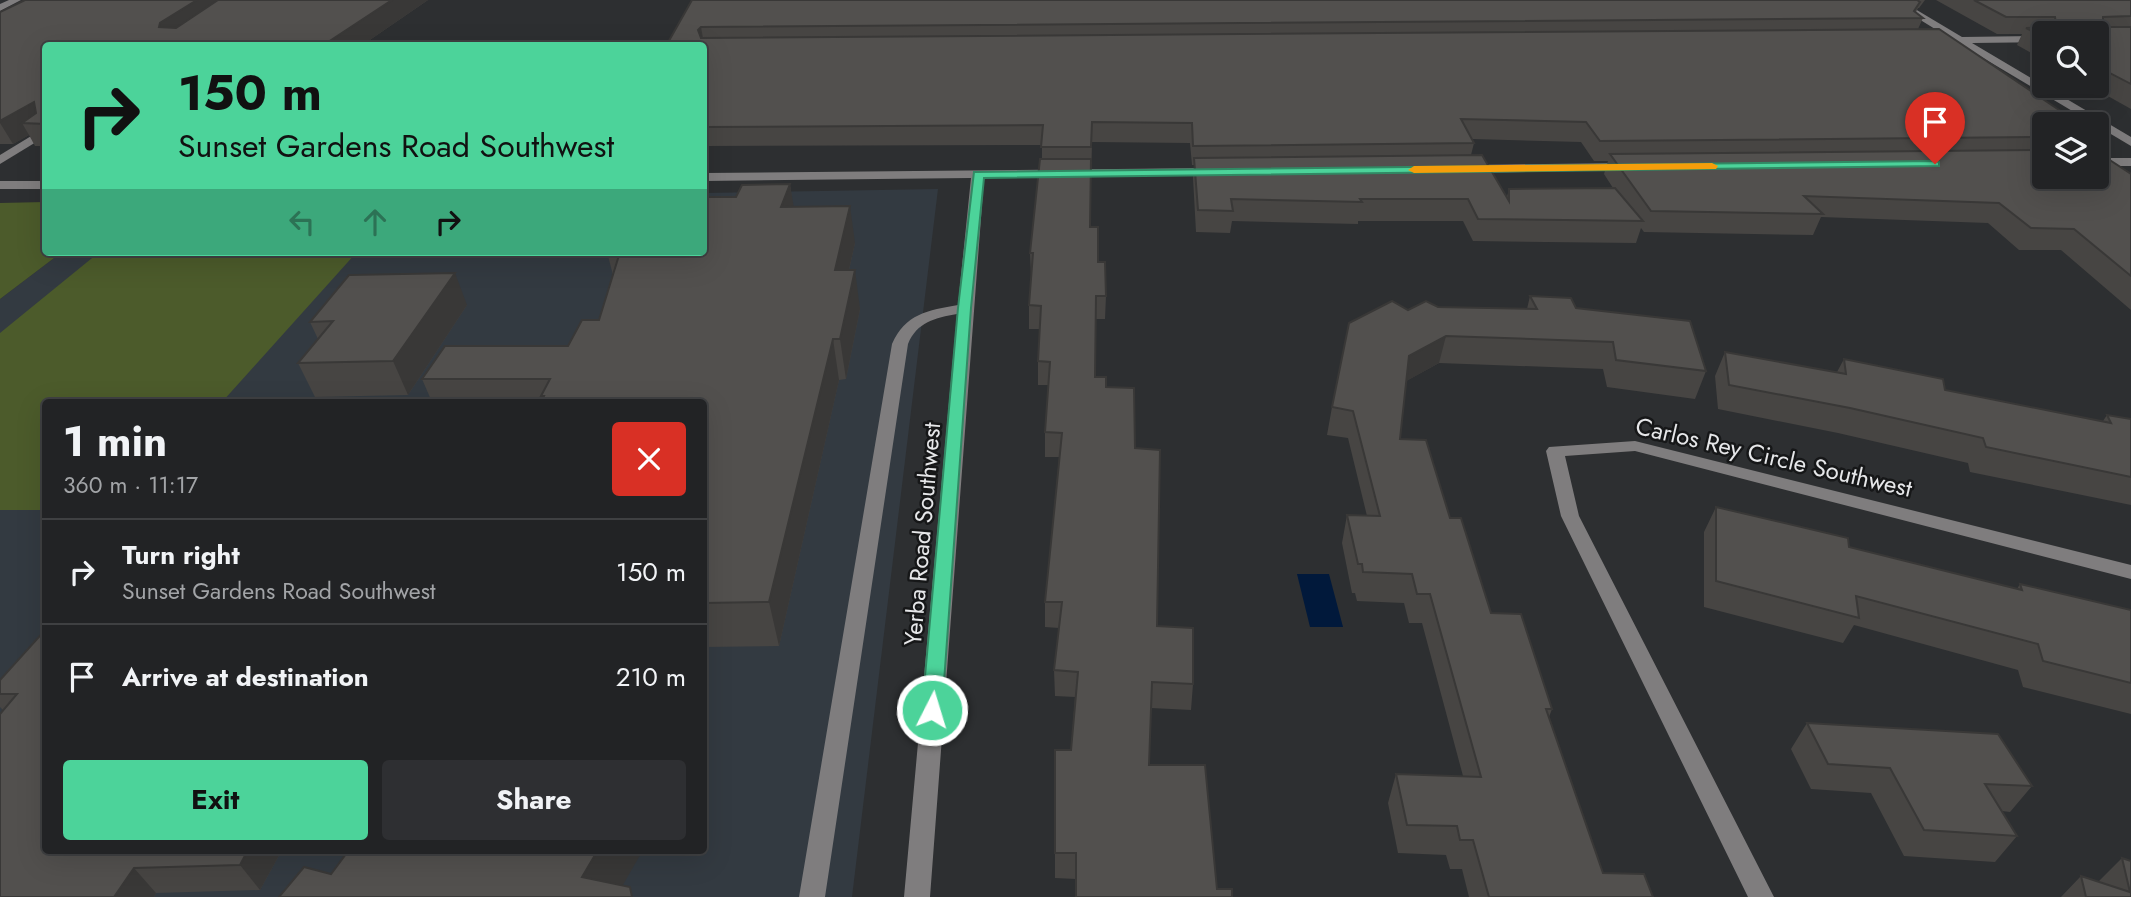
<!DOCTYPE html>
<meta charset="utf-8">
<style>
:root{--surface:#222325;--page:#2e2f32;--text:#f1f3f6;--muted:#a2a4a7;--line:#3f4042;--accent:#4cd39a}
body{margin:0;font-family:Jost,sans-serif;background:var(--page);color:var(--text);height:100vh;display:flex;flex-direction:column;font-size:26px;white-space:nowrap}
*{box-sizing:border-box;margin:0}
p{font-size:23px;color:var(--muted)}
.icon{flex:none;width:38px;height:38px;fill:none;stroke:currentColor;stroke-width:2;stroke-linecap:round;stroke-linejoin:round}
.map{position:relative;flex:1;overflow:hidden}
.details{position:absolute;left:42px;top:399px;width:665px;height:455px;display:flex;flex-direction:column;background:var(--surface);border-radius:7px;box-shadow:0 7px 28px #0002,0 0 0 2px var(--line)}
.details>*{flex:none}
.banner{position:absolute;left:42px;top:42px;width:665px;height:214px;border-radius:7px;box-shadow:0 7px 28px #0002,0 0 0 2px var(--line);background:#4cd39a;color:#111;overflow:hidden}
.controls{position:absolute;left:2032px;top:21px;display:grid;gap:14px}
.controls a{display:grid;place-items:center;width:77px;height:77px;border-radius:7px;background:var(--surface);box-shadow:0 7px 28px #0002,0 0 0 2px var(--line);font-size:35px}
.pin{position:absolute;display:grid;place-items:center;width:60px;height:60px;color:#fff;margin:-72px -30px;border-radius:50% 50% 50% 0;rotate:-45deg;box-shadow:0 0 7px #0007}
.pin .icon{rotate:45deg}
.me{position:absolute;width:77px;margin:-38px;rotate:5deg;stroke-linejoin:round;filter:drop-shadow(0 0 5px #0008)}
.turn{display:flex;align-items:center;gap:24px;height:147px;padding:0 21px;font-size:32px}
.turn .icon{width:91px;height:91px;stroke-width:2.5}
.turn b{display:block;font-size:49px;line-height:60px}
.lanes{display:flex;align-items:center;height:66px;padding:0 21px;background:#0003;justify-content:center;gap:35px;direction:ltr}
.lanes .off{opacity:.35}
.round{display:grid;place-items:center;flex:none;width:74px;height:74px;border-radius:7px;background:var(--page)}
.head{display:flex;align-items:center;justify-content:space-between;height:119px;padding:0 21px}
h1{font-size:42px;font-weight:700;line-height:52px}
.action{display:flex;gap:14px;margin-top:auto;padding:14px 21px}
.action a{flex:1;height:80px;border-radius:7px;background:var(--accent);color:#111;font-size:28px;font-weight:700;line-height:80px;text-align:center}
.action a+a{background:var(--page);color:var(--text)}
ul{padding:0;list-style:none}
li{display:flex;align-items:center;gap:21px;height:105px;padding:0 21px;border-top:2px solid var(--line)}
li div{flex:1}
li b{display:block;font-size:26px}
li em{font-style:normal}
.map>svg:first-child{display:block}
</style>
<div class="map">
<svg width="2131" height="897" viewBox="0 0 2131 897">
<rect width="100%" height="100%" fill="#2d2f31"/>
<path fill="#333a41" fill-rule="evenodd" d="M 938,189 L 852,897 L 0,897 L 0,299 L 62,252 L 704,252 L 704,193 ZM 46,402 L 704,402 L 704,850 L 46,850 Z"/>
<g fill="#4c5b2b">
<path d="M 45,202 L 46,252 L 62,252 L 0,299 L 0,203 Z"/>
<path d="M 356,253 L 222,402 L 46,402 L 45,510 L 0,510 L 0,333 L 97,254 Z"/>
</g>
<path fill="#01193b" d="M 1297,574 L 1329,574 L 1343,627 L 1310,627 Z"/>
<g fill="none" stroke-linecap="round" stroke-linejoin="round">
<g fill="#7f7d7e" fill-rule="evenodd">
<path d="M 9,0 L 21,0 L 0,11 L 0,4 Z"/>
<path d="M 1888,0 L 1900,0 L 1962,37 L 2044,36 L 2044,42 L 1972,43 L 2131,137 L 2131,146 L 1958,43 L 1928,42 L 1928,38 L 1948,37 Z"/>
<path d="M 46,127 L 46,136 L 0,164 L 0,155 Z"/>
<rect x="2096" y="158" width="35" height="8"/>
<path d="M 1628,163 L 1634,167 L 1632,170 L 1467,173 L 1461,169 L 1467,165 Z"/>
<path d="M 1215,168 L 1221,172 L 1219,175 L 984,178 L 930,897 L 904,897 L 957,314 C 935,318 917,322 908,344 L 825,897 L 799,897 L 892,344 C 905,314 928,310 958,305 L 971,178 L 704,181 L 704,173 Z"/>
<rect x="0" y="181" width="46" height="8"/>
<path d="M 1635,441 L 2131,565 L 2131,579 L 1635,451 L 1565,456 L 1579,516 L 1774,897 L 1748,897 L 1561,516 L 1546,451 L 1549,447 Z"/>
</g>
</g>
<g fill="#474543" fill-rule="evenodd">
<path d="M 25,0 L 428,0 L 361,46 L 46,46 L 46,146 L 35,146 L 29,135 L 13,144 L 0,144 L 0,12 Z"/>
<path d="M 692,0 L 1925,0 L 1919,8 L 1918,8 L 1916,12 L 1923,18 L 1918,29 L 2068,116 L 2063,124 L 2044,124 L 2044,177 L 2131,174 L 2131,310 L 2061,250 L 2019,250 L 1988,223 L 1821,217 L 1813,235 L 1644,232 L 1641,228 L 1636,243 L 1473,241 L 1463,221 L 1358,221 L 1358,224 L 1232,221 L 1230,233 L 1196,232 L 1193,178 L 1194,165 L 1192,165 L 1190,143 L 1092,142 L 1090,227 L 1106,296 L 1105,319 L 1095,319 L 1095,377 L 1106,387 L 1135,448 L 1157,626 L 1193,684 L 1191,710 L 1151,708 L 1149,765 L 1217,889 L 1232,897 L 1076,879 L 1055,878 L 1055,853 L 1071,750 L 1075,697 L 1055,696 L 1054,670 L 1059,628 L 1045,627 L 1045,602 L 1059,457 L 1045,457 L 1045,432 L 1048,385 L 1038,385 L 1038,361 L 1040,329 L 1029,329 L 1029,305 L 1031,276 L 1030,253 L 1042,159 L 1042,145 L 704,146 L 704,46 ZM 1472,139 L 1581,142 L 1594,161 L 1608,161 L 1604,174 L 1613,188 L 1509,189 L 1507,197 L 1471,155 L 1474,143 Z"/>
<path d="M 1936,0 L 2131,0 L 2131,109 L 2090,86 L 2096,86 L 2096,33 L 2044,33 L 2044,60 L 2017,45 L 2022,34 L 1997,34 Z"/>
<path d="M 790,184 L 793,207 L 855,243 L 849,270 L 860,309 L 846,379 L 839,380 L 779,646 L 704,647 L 704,402 L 432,402 L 422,379 L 568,346 L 599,320 L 613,275 L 607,252 L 704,252 L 736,197 Z"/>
<path d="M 1530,296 L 1576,308 L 1706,371 L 1695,399 L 1607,387 L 1603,369 L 1439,363 L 1406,381 L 1400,439 L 1450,518 L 1491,613 L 1552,709 L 1549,717 L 1603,873 L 1653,897 L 1469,897 L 1462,869 L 1450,869 L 1446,855 L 1398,853 L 1388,803 L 1396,774 L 1463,776 L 1422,623 L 1409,623 L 1404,603 L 1357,601 L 1355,593 L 1352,593 L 1342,543 L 1347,515 L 1367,516 L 1348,438 L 1327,435 L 1332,407 L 1408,310 L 1438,307 L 1527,309 Z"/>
<path d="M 467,305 L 408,395 L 315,397 L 298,363 L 318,339 L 310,322 Z"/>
<path d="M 1725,352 L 1837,372 L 1844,359 L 1945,390 L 2103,421 L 2107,415 L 2131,419 L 2131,505 L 1970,472 L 1968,463 L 1838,433 L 1718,409 L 1715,376 Z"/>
<path d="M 1716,507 L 1849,547 L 2017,589 L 2020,584 L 2131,610 L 2131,714 L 2023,687 L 2018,670 L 1854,625 L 1843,643 L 1704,607 L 1704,532 Z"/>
<path d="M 46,629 L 46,850 L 282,850 L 260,890 L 156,893 L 154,897 L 0,897 L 0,714 L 3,710 L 0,707 L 0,680 Z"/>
<path d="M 1807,723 L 2032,786 L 2010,812 L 2002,811 L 2017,836 L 1995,862 L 1904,856 L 1871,793 L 1811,789 L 1791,749 Z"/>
<path d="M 2122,858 L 2131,897 L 2061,897 L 2081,876 L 2098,882 Z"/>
</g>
<g fill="#393837">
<path d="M 197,0 L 235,0 L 170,44 L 159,27 L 160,23 Z"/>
<path d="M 392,0 L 428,0 L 361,46 L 322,46 Z"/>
<path d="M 701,27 L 704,44 L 703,46 L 698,30 Z"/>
<path d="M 34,102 L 46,123 L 22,123 L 29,135 L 13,144 L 0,123 L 0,121 Z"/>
<path d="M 790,184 L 796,221 L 781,207 Z"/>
<path d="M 850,206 L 855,243 L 840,309 L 835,270 Z"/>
<path d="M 855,270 L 860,309 L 846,379 L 840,339 Z"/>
<path d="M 455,273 L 467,305 L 408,395 L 393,361 Z"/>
<path d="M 1446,336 L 1439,363 L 1403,383 L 1409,356 Z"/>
<path d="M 833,339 L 839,380 L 779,646 L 769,602 Z"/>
<path d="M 248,850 L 282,850 L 260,890 L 240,865 Z"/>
<path d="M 598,850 L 643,850 L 616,897 L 582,877 Z"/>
<path d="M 134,868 L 156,893 L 154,897 L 114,897 Z"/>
</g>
<g fill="#52504e" stroke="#393837" stroke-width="2">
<path d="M 25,0 L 197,0 L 160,23 L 159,27 L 176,28 L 218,0 L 392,0 L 322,46 L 46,46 L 46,124 L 22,123 L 36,113 L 34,102 L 0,121 L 0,12 Z"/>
<path d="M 692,0 L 1917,0 L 1920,2 L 1914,11 L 1923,18 L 701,27 L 698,30 L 701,38 L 1939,29 L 2068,116 L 2044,115 L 2057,124 L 2044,124 L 2044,137 L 1600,141 L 1586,122 L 1461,119 L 1474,143 L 1193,146 L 1192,123 L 1092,122 L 1091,147 L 1041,147 L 1043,125 L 704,127 L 704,46 L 666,46 Z"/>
<path d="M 1974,0 L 2131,0 L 2131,16 L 2103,17 L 2103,25 L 2106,27 L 2131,27 L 2131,84 L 2096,66 L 2096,33 L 2044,33 L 2044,37 L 2026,28 L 2053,27 L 2056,25 L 2055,17 L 2006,17 Z"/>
<path d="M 2044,150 L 2044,177 L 2096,177 L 2096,151 L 2131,174 L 2131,276 L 2074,229 L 2031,228 L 1999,203 L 1804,196 L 1823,214 L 1651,211 L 1610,154 Z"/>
<path d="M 1482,155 L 1509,201 L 1509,189 L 1615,188 L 1643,221 L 1478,219 L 1468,199 L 1360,199 L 1362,202 L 1231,199 L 1233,211 L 1198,210 L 1194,158 Z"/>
<path d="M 1040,159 L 1091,159 L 1090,227 L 1098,227 L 1098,262 L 1105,262 L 1106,296 L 1096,296 L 1095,377 L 1106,377 L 1106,387 L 1134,388 L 1135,448 L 1160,450 L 1157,626 L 1193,628 L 1193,684 L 1152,682 L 1149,765 L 1205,765 L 1217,889 L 1232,889 L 1232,897 L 1076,897 L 1076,853 L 1055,853 L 1055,750 L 1071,750 L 1078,672 L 1054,670 L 1062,602 L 1045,602 L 1062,433 L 1045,432 L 1050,362 L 1038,361 L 1041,306 L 1029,305 L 1033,253 L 1030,253 Z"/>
<path d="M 790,184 L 781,207 L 850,206 L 835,270 L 855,270 L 840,339 L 833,339 L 769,602 L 704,603 L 704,402 L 541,402 L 544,396 L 541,396 L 550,379 L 422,379 L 445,346 L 568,346 L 582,320 L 599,320 L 620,252 L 704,252 L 704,197 L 736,197 L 742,185 Z"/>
<path d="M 455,273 L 393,361 L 298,363 L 333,321 L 310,322 L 349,275 Z"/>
<path d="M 1530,296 L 1571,298 L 1576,308 L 1690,321 L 1706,371 L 1616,360 L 1613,342 L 1446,336 L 1409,356 L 1400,439 L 1426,440 L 1450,518 L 1461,518 L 1491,613 L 1521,614 L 1552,709 L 1546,709 L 1603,873 L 1644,874 L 1653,897 L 1489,897 L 1473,840 L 1460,840 L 1457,826 L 1407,825 L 1396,774 L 1481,777 L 1430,594 L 1417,594 L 1412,574 L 1363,572 L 1362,564 L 1358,564 L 1347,515 L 1380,516 L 1353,411 L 1332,407 L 1349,323 L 1392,301 L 1408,310 L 1426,301 L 1438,307 L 1537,309 Z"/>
<path d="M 1725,352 L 1846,374 L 1844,359 L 1943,379 L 1945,390 L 2111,423 L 2107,415 L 2131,419 L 2131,477 L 1986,447 L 1983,438 L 1850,408 L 1729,385 Z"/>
<path d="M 1716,507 L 1848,538 L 1849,547 L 2022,590 L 2020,584 L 2131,610 L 2131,683 L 2043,661 L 2038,644 L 1856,596 L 1859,618 L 1716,581 Z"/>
<path d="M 46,629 L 46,850 L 248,850 L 240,865 L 134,868 L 114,897 L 0,897 L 0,714 L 17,694 L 0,694 L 0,680 Z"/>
<path d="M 1807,723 L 1998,734 L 2032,786 L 1985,784 L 2017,836 L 1924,830 L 1890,768 L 1828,764 Z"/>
<path d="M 349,850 L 598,850 L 582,877 L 630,887 L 632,897 L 279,897 L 304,867 L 331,874 Z"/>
<path d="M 2122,858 L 2131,861 L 2131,897 L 2086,897 L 2081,876 L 2130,892 Z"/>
</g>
<path fill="#4cd39a" stroke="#318964" stroke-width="2" d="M 1935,161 L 1939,162 L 1939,166 L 984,178 L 971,308 L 942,710 L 939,715 L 932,718 L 925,715 L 922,710 L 958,308 L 974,172 Z"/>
<path fill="#f59e0b" d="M 1712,163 L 1718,166 L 1716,169 L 1414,173 L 1408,170 L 1414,166 Z"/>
<g text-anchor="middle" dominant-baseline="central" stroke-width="5" stroke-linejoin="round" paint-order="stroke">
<g font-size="24" fill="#e6e7e9" stroke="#161718">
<text transform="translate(1774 457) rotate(13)">Carlos Rey Circle Southwest</text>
<text transform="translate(922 534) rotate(-85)">Yerba Road Southwest</text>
</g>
</g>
</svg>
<div class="controls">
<a><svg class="icon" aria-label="search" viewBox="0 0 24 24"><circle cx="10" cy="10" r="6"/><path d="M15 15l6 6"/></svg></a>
<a><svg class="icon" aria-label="layers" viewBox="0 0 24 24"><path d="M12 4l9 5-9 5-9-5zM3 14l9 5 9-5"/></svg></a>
</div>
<div class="pin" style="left:1935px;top:164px;background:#d93025"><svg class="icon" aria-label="arrive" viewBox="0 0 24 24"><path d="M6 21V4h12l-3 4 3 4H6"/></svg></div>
<svg class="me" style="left:932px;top:710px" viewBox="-20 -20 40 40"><circle r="17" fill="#4cd39a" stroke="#fff" stroke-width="3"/><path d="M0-11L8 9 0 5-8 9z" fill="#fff"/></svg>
<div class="banner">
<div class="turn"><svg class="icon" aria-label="right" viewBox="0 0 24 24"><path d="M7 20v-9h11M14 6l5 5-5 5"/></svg><div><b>150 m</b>Sunset Gardens Road Southwest</div></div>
<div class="lanes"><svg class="icon off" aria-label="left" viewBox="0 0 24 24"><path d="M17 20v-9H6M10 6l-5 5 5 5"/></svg><svg class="icon off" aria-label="ahead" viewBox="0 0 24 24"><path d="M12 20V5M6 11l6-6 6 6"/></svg><svg class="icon" aria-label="right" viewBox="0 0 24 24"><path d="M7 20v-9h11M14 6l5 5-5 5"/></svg></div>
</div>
<section class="details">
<div class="head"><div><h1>1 min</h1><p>360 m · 11:17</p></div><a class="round" style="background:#d93025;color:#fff"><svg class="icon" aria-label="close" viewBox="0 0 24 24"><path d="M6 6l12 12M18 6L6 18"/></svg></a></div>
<ul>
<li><svg class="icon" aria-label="right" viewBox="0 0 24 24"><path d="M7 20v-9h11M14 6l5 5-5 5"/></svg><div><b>Turn right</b><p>Sunset Gardens Road Southwest</p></div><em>150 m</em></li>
<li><svg class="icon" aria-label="arrive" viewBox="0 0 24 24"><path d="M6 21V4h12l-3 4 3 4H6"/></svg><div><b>Arrive at destination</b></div><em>210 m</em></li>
</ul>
<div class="action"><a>Exit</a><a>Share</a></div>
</section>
</div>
